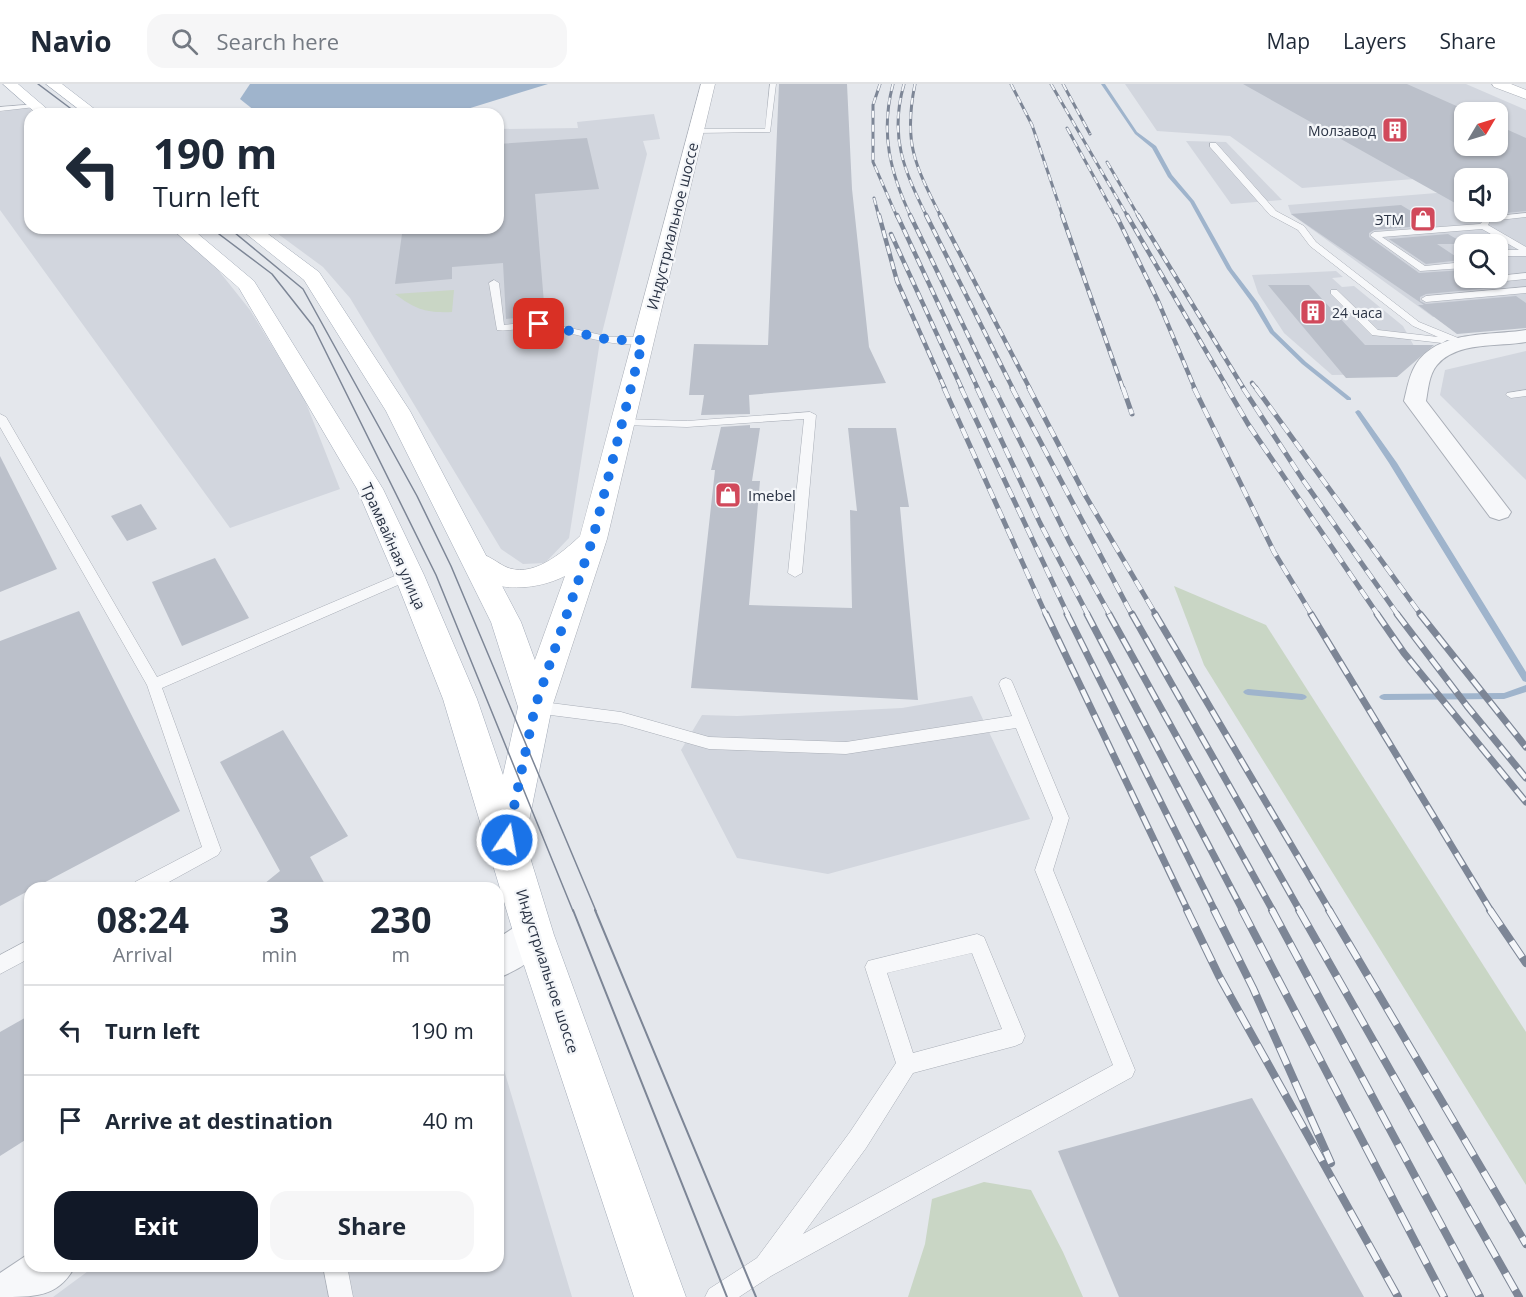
<!DOCTYPE html>
<meta charset="utf-8">
<style>
:root{--surface:#fff;--page:#f6f6f7;--text:#1f2937;--muted:#747a83;--line:#e0e1e3;--accent:#111827}
body{margin:0;font-family:"Open Sans",sans-serif;background:var(--page);color:var(--text);height:100vh;display:flex;flex-direction:column;font-size:22px;white-space:nowrap}
*{box-sizing:border-box;margin:0}
p{font-size:20px;color:var(--muted)}
.icon{flex:none;width:33px;height:33px;fill:none;stroke:currentColor;stroke-width:2;stroke-linecap:round;stroke-linejoin:round}
.map{position:relative;flex:1;overflow:hidden}
.side{position:absolute;left:24px;top:798px;width:480px;height:390px;display:flex;flex-direction:column;background:var(--surface);border-radius:18px;box-shadow:0 2px 4px #0004}
.side>*{flex:none}
.banner{position:absolute;left:24px;top:24px;width:480px;height:126px;border-radius:18px;box-shadow:0 2px 4px #0004;background:#fff;color:var(--text);overflow:hidden}
.needle{width:39px;rotate:52deg}
.fabs{position:absolute;left:1454px;top:18px;display:grid;gap:12px}
.fabs a{display:grid;place-items:center;width:54px;height:54px;border-radius:12px;background:var(--surface);box-shadow:0 2px 4px #0004;font-size:30px}
.pin{position:absolute;display:grid;place-items:center;width:51px;height:51px;color:#fff;margin:-26px;border-radius:12px;box-shadow:0 3px 9px #0006}
.me{position:absolute;width:66px;margin:-33px;rotate:12deg;stroke-linejoin:round;filter:drop-shadow(0 0 4px #0008)}
.turn{display:flex;align-items:center;gap:21px;height:126px;padding:0 30px;font-size:27px}
.turn .icon{width:78px;height:78px;stroke-width:2.5}
.turn b{display:block;font-size:42px;line-height:51px}
.eta{display:flex;justify-content:space-evenly;align-items:center;height:102px;text-align:center}
.eta b{font-size:36px;font-weight:700;line-height:42px}
.cta{display:flex;gap:12px;margin-top:auto;padding:12px 30px}
.cta a{flex:1;height:69px;border-radius:18px;background:var(--accent);color:#fff;font-size:24px;font-weight:700;line-height:69px;text-align:center}
.cta a+a{background:var(--page);color:var(--text)}
ul{padding:0;list-style:none}
li{display:flex;align-items:center;gap:18px;height:90px;padding:0 30px;border-top:2px solid var(--line)}
li div{flex:1}
li b{display:block;font-size:22px}
li em{font-style:normal}
header{display:flex;align-items:center;gap:36px;box-sizing:border-box;height:84px;padding:0 30px;background:var(--surface);border-bottom:2px solid var(--line)}
header strong{font-size:28px}
nav{display:flex;gap:33px;margin-inline-start:auto;font-size:21px}
.search{width:420px;height:54px;background:var(--page);display:flex;align-items:center;gap:15px;box-sizing:border-box;padding:0 21px;border-radius:18px;color:var(--muted);font-size:22px}
.map>svg:first-child{display:block}
</style>
<header>
<strong>Navio</strong>
<div class="search"><svg class="icon" aria-label="search" viewBox="0 0 24 24"><circle cx="10" cy="10" r="6"/><path d="M15 15l6 6"/></svg>Search here</div>
<nav><a>Map</a><a>Layers</a><a>Share</a></nav>
</header>
<div class="map">
<svg width="1526" height="1213" viewBox="0 0 1526 1213">
<rect width="100%" height="100%" fill="#e4e7ec"/>
<g fill="#d2d6de" fill-rule="evenodd">
<path d="M 1125,0 L 1466,0 L 1526,26 L 1526,86 L 1302,104 L 1230,52 L 1157,47 ZM 1464,28 L 1497,28 L 1497,62 L 1464,62 Z"/>
<path d="M 27,23 L 36,30 L 30,30 L 30,144 L 174,144 L 203,167 L 250,226 L 304,314 L 340,405 L 230,444 L 0,126 L 0,28 Z"/>
<path d="M 654,30 L 660,55 L 643,57 L 647,70 L 600,257 L 569,454 L 545,479 L 523,480 L 501,465 L 350,214 L 323,183 L 270,144 L 498,144 L 498,45 L 578,44 L 577,38 Z"/>
<path d="M 1186,57 L 1226,58 L 1282,116 L 1231,120 Z"/>
<path d="M 1526,95 L 1526,225 L 1433,233 L 1291,130 L 1288,121 L 1449,108 L 1464,100 L 1464,128 L 1497,128 ZM 1464,160 L 1497,160 L 1497,194 L 1464,194 Z"/>
<path d="M 1336,187 L 1343,193 L 1332,194 L 1342,203 L 1354,202 L 1403,242 L 1420,273 L 1383,271 L 1399,290 L 1332,291 L 1284,249 L 1258,209 L 1252,191 Z"/>
<path d="M 1526,267 L 1526,396 L 1440,311 L 1445,286 Z"/>
<path d="M 972,612 L 1030,735 L 828,790 L 737,774 L 681,666 L 702,631 L 737,632 L 902,624 Z"/>
<path d="M 498,966 L 572,1213 L 53,1213 L 95,1182 L 498,1182 Z"/>
</g>
<g fill="#c9d6c5">
<path d="M 454,206 L 452,228 C 427,229 416,226 395,210 Z"/>
<path d="M 1174,502 L 1266,541 L 1526,948 L 1526,1101 L 1204,581 Z"/>
<path d="M 984,1098 L 1031,1106 L 1063,1168 L 1083,1213 L 908,1213 L 925,1160 L 932,1115 Z"/>
</g>
<path fill="#9fb4cc" d="M 250,0 L 548,0 L 451,30 L 259,30 L 240,15 Z"/>
<g fill="none" stroke-linecap="round" stroke-linejoin="round">
<g fill="#9fb4cc" fill-rule="evenodd">
<path d="M 1101,0 L 1105,0 L 1137,48 L 1156,62 L 1172,91 L 1194,117 L 1232,185 L 1258,219 L 1274,247 L 1306,278 L 1351,314 L 1351,316 L 1347,316 L 1302,280 L 1270,249 L 1252,219 L 1227,185 L 1190,118 L 1168,93 L 1152,64 L 1135,50 Z"/>
<path d="M 1358,326 L 1360,327 L 1397,379 L 1526,588 L 1526,598 L 1523,597 L 1389,379 L 1355,328 Z"/>
<path d="M 1526,601 L 1526,608 L 1504,615 L 1384,616 L 1381,615 L 1379,613 L 1381,611 L 1384,610 L 1504,609 Z"/>
<path d="M 1248,605 L 1302,610 L 1305,611 L 1307,613 L 1305,615 L 1302,616 L 1248,611 L 1245,610 L 1243,608 L 1245,606 Z"/>
</g>
</g>
<g fill="#bbc0ca">
<path d="M 779,0 L 847,0 L 852,105 L 869,263 L 886,299 L 749,311 L 750,330 L 701,331 L 704,311 L 689,311 L 694,260 L 768,261 Z"/>
<path d="M 1243,0 L 1407,0 L 1470,28 L 1464,28 L 1464,62 L 1497,62 L 1497,41 L 1526,54 L 1526,127 L 1478,132 L 1470,128 L 1497,128 L 1497,94 L 1464,94 L 1464,124 Z"/>
<path d="M 587,54 L 599,105 L 535,110 L 545,231 L 506,235 L 503,179 L 452,183 L 452,195 L 395,200 L 402,150 L 498,144 L 498,60 Z"/>
<path d="M 1401,121 L 1434,141 L 1374,146 L 1369,149 L 1369,153 L 1419,189 L 1464,186 L 1464,194 L 1488,194 L 1502,203 L 1426,210 L 1420,213 L 1420,217 L 1426,220 L 1516,212 L 1526,219 L 1526,244 L 1457,250 L 1418,221 L 1424,221 L 1291,130 Z"/>
<path d="M 1448,150 L 1465,160 L 1437,160 L 1461,176 L 1426,180 L 1389,155 Z"/>
<path d="M 1268,201 L 1309,201 L 1365,261 L 1434,261 L 1397,293 L 1346,294 Z"/>
<path d="M 750,341 L 750,344 L 760,344 L 752,397 L 760,397 L 749,521 L 852,524 L 850,426 L 857,427 L 848,344 L 896,344 L 909,423 L 900,423 L 918,616 L 691,604 L 715,386 L 711,386 L 721,343 Z"/>
<path d="M 0,372 L 57,485 L 0,508 Z"/>
<path d="M 141,420 L 157,445 L 127,457 L 111,432 Z"/>
<path d="M 215,474 L 249,534 L 182,562 L 152,498 Z"/>
<path d="M 79,527 L 180,727 L 34,804 L 30,804 L 30,806 L 0,822 L 0,557 Z"/>
<path d="M 283,646 L 348,752 L 310,773 L 327,804 L 259,804 L 280,787 L 220,678 Z"/>
<path d="M 30,931 L 30,1053 L 0,1072 L 0,948 Z"/>
<path d="M 1252,1014 L 1364,1213 L 1119,1213 L 1058,1067 Z"/>
</g>
<g fill="none" stroke-linecap="round" stroke-linejoin="round">
<defs>
<g id="lane">
<path d="M 770,0 L 776,0 L 770,48 L 696,49 L 693,47 L 696,45 L 765,45 Z"/>
<path d="M 37,20 L 35,23 L 0,27 L 0,23 Z"/>
<path d="M 1210,59 L 1216,59 L 1276,127 L 1304,142 L 1316,158 L 1419,238 L 1463,256 L 1463,260 L 1447,256 L 1442,259 L 1372,251 L 1331,210 L 1331,206 L 1337,206 L 1378,246 L 1438,253 L 1413,242 L 1310,162 L 1298,146 L 1270,131 L 1210,63 Z"/>
<path d="M 1526,129 L 1526,133 L 1490,137 L 1488,141 L 1526,163 L 1526,172 L 1497,172 L 1497,166 L 1519,166 L 1482,145 L 1382,153 L 1425,182 L 1464,178 L 1464,184 L 1420,187 L 1370,151 L 1374,148 L 1480,140 L 1487,133 Z"/>
<path d="M 1526,189 L 1526,195 L 1496,198 L 1491,195 L 1497,192 Z"/>
<path d="M 494,196 L 499,199 L 504,241 L 539,237 L 610,253 L 643,253 L 648,256 C 628,271 564,244 538,243 C 525,242 510,248 497,246 L 489,199 Z"/>
<path d="M 1526,203 L 1526,209 L 1426,218 L 1421,215 L 1426,212 Z"/>
<path d="M 1526,306 L 1526,312 L 1511,314 L 1506,311 L 1507,309 Z"/>
<path d="M 810,328 L 816,331 L 802,489 L 795,493 L 788,489 L 804,335 L 687,343 L 622,341 L 616,338 L 622,335 L 687,337 Z"/>
<path d="M 0,330 L 6,333 L 157,593 L 404,488 L 414,488 L 416,491 L 414,494 L 162,604 L 221,766 L 218,771 L 158,804 L 132,804 L 135,798 L 202,763 L 147,601 L 0,343 Z"/>
<path d="M 1006,594 L 1011,596 L 1013,600 L 1069,734 L 1053,786 L 1135,986 L 1132,993 L 771,1192 L 739,1213 L 705,1213 L 709,1205 L 757,1174 L 850,1048 L 896,979 L 865,883 L 868,877 L 977,850 L 984,853 L 1025,952 L 1022,959 L 1015,962 L 913,989 L 866,1064 L 803,1150 L 1113,981 L 1035,786 L 1053,734 L 1016,644 L 846,670 L 709,665 L 621,640 L 535,629 L 530,627 L 527,623 L 530,619 L 535,617 L 621,628 L 709,653 L 846,658 L 1012,632 L 999,600 L 1001,596 ZM 972,869 L 1002,945 L 913,969 L 887,889 Z"/>
<path d="M 30,855 L 30,874 L 0,890 L 0,871 Z"/>
<path d="M 323,1182 L 347,1182 L 353,1213 L 329,1213 Z"/>
</g>
<g id="street">
<path d="M 1526,246 L 1526,258 C 1499,263 1457,257 1437,281 C 1429,290 1428,306 1426,317 L 1511,428 L 1508,433 L 1499,436 L 1490,433 L 1404,317 C 1407,305 1409,292 1415,282 C 1437,245 1491,252 1526,246 Z"/>
<path d="M 534,834 L 547,839 L 553,851 C 543,871 519,886 498,894 L 498,854 L 521,839 Z"/>
<path d="M 30,1169 L 30,1182 L 75,1182 C 59,1213 36,1213 0,1213 L 0,1189 Z"/>
</g>
<g id="secondary">
<path d="M 701,0 L 715,0 L 607,455 L 552,623 L 547,632 L 535,636 L 523,632 L 518,623 L 565,492 C 534,508 482,511 461,477 L 465,470 C 482,466 490,474 504,482 C 531,496 562,469 580,452 Z"/>
<path d="M 1492,0 L 1511,0 L 1526,6 L 1526,15 L 1494,3 Z"/>
</g>
<g id="primary">
<path d="M 3,0 L 18,0 L 53,30 L 37,30 Z"/>
<path d="M 46,0 L 62,0 L 101,30 L 85,30 Z"/>
<path d="M 171,144 L 191,144 L 254,197 L 383,405 L 424,491 L 477,615 L 503,691 L 518,623 L 491,538 L 386,327 L 304,196 L 239,144 L 260,144 L 319,188 L 410,327 L 521,538 L 552,623 L 525,757 L 554,851 L 686,1213 L 634,1213 L 514,851 L 443,615 L 394,491 L 357,405 L 239,204 Z"/>
</g>
</defs>
<use href="#lane" stroke="#a9aeb7" stroke-width="1"/>
<use href="#street" stroke="#a9aeb7" stroke-width="2"/>
<use href="#secondary" stroke="#a9aeb7" stroke-width="1"/>
<use href="#primary" stroke="#a3abb8" stroke-width="1"/>
<use href="#lane" fill="#f7f8fa" fill-rule="evenodd"/>
<use href="#street" fill="#f7f8fa" fill-rule="evenodd"/>
<use href="#secondary" fill="#fff" fill-rule="evenodd"/>
<use href="#primary" fill="#fff" fill-rule="evenodd"/>
<g stroke="#7d8696" stroke-width="1.5">
<path d="M 38,0 L 78,30"/>
<path d="M 211,144 L 272,190 L 313,242 L 436,491 L 573,827"/>
<path d="M 229,144 L 303,205 L 417,412 L 451,482 L 596,827"/>
</g>
<g stroke="#7d8696" stroke-width="2">
<path d="M 573,826 L 727,1213"/>
<path d="M 595,826 L 756,1213"/>
</g>
<defs>
<g id="rail-far4">
<path d="M 880,0 L 873,21 L 873,78 L 897,133"/>
<path d="M 893,0 C 880,49 890,88 911,133"/>
<path d="M 904,0 C 889,53 904,86 927,133"/>
<path d="M 915,0 C 903,59 915,81 941,133"/>
<path d="M 1011,0 L 1032,41 L 1063,133"/>
<path d="M 1051,0 L 1128,133"/>
<path d="M 1063,0 L 1090,50"/>
<path d="M 1067,44 L 1116,133"/>
<path d="M 1107,78 L 1139,133"/>
<path d="M 874,114 L 879,133"/>
</g>
<g id="rail-far3">
<path d="M 879,131 L 897,197 L 945,305"/>
<path d="M 897,131 L 978,305"/>
<path d="M 910,131 L 994,305"/>
<path d="M 926,131 L 1013,305"/>
<path d="M 940,131 L 1030,305"/>
<path d="M 1062,131 L 1123,305"/>
<path d="M 1116,131 L 1158,217 L 1195,305"/>
<path d="M 1127,131 L 1228,305"/>
<path d="M 1138,131 L 1244,305"/>
<path d="M 891,150 L 962,305"/>
<path d="M 1252,299 L 1257,305"/>
</g>
<g id="rail-far2">
<path d="M 944,304 L 1046,531"/>
<path d="M 961,304 L 1068,531"/>
<path d="M 977,304 L 1040,439 L 1088,531"/>
<path d="M 994,304 L 1069,457 L 1110,531"/>
<path d="M 1012,304 L 1132,531"/>
<path d="M 1029,304 L 1085,411 L 1156,531"/>
<path d="M 1123,304 L 1132,330"/>
<path d="M 1194,304 L 1274,468 L 1312,531"/>
<path d="M 1227,304 L 1248,340 L 1378,531"/>
<path d="M 1243,304 L 1303,396 L 1398,531"/>
<path d="M 1256,304 L 1421,531"/>
</g>
<g id="rail-far1">
<path d="M 1046,530 L 1188,827"/>
<path d="M 1067,530 L 1215,827"/>
<path d="M 1087,530 L 1243,827"/>
<path d="M 1109,530 L 1273,827"/>
<path d="M 1132,530 L 1300,827"/>
<path d="M 1155,530 L 1330,827"/>
<path d="M 1311,530 L 1491,827"/>
<path d="M 1377,530 L 1404,569 L 1526,718"/>
<path d="M 1397,530 L 1467,622 L 1526,694"/>
<path d="M 1420,530 L 1526,663"/>
</g>
<g id="rail">
<path d="M 1187,826 L 1219,892 L 1398,1213"/>
<path d="M 1214,826 L 1253,904 L 1331,1079"/>
<path d="M 1242,826 L 1444,1213"/>
<path d="M 1272,826 L 1480,1213"/>
<path d="M 1299,826 L 1519,1213"/>
<path d="M 1329,826 L 1526,1160"/>
<path d="M 1490,826 L 1526,879"/>
</g>
</defs>
<use href="#rail-far4" stroke="#7d8696" stroke-width="3"/>
<use href="#rail-far3" stroke="#7d8696" stroke-width="4.5"/>
<use href="#rail-far2" stroke="#7d8696" stroke-width="5"/>
<use href="#rail-far1" stroke="#7d8696" stroke-width="7"/>
<use href="#rail" stroke="#7d8696" stroke-width="8"/>
<use href="#rail-far4" stroke="#f4f6f9" stroke-width="2" stroke-dasharray="7" stroke-linecap="butt"/>
<use href="#rail-far3" stroke="#f4f6f9" stroke-width="3" stroke-dasharray="8" stroke-linecap="butt"/>
<use href="#rail-far2" stroke="#f4f6f9" stroke-width="4" stroke-dasharray="11" stroke-linecap="butt"/>
<use href="#rail-far1" stroke="#f4f6f9" stroke-width="4.5" stroke-dasharray="14" stroke-linecap="butt"/>
<use href="#rail" stroke="#f4f6f9" stroke-width="6" stroke-dasharray="19" stroke-linecap="butt"/>
</g>
<g fill="none" stroke-linecap="round" stroke-linejoin="round">
<path stroke="#1a73e8" stroke-width="10" stroke-dasharray="0 18" d="M 507,756 L 535,623 L 593,454 L 643,256 L 610,256 L 539,240"/>
</g>
<defs>
<symbol id="building-square" viewBox="-11 -11 22 22"><rect x="-9" y="-9" width="18" height="18" rx="4" fill="#d1495b" stroke="#f4f6f9"/><path d="M-4-6H4V6H1V3H-1V6H-4ZM-2.5-4.3h1.7v1.8h-1.7ZM.8-4.3h1.7v1.8H.8ZM-2.5-1h1.7V.8h-1.7ZM.8-1h1.7V.8H.8Z" fill="#fff"/></symbol>
<symbol id="shop-square" viewBox="-11 -11 22 22"><rect x="-9" y="-9" width="18" height="18" rx="4" fill="#d1495b" stroke="#f4f6f9"/><path d="M-5-2.5h2.3a2.7 3.5 0 0 1 5.4 0H5L5.5 6h-11ZM-1.5-2.5h3a1.5 2.3 0 0 0-3 0Z" fill="#fff"/></symbol>
</defs>
<g fill-rule="evenodd">
<use href="#building-square" x="1380" y="31" width="30" height="30"/>
<use href="#shop-square" x="1408" y="120" width="30" height="30"/>
<use href="#building-square" x="1298" y="213" width="30" height="30"/>
<use href="#shop-square" x="713" y="396" width="30" height="30"/>
</g>
<g text-anchor="middle" dominant-baseline="central" stroke-width="4.5" stroke-linejoin="round" paint-order="stroke">
<g font-size="14" fill="#2b3445" stroke="#f4f6f9" text-anchor="end">
<text x="1376" y="46">Молзавод</text>
<text x="1404" y="135">ЭТМ</text>
<text x="1332" y="228" text-anchor="start">24 часа</text>
</g>
<g font-size="15" fill="#2b3445" stroke="#f4f6f9">
<text transform="translate(672 142) rotate(-76)">Индустриальное шоссе</text>
<text transform="translate(394 462) rotate(66)">Трамвайная улица</text>
<text transform="translate(548 887) rotate(72)">Индустриальное шоссе</text>
</g>
<g font-size="15" fill="#2b3445" stroke="#f4f6f9" text-anchor="start">
<text x="748" y="411">Imebel</text>
</g>
</g>
</svg>
<div class="fabs">
<a><svg class="needle" viewBox="-14 -14 28 28"><path d="M0-13l5 13h-10z" fill="#e53935"/><path d="M0 13l5-13h-10z" fill="#747a83"/></svg></a>
<a><svg class="icon" aria-label="sound" viewBox="0 0 24 24"><path d="M4 9h4l5-4v14l-5-4H4zM17 9q2 3 0 6"/></svg></a>
<a><svg class="icon" aria-label="search" viewBox="0 0 24 24"><circle cx="10" cy="10" r="6"/><path d="M15 15l6 6"/></svg></a>
</div>
<div class="pin" style="left:539px;top:240px;background:#d93025"><svg class="icon" aria-label="arrive" viewBox="0 0 24 24"><path d="M6 21V4h12l-3 4 3 4H6"/></svg></div>
<svg class="me" style="left:507px;top:756px" viewBox="-20 -20 40 40"><circle r="17" fill="#1a73e8" stroke="#fff" stroke-width="3"/><path d="M0-11L8 9 0 5-8 9z" fill="#fff"/></svg>
<div class="banner">
<div class="turn"><svg class="icon" aria-label="left" viewBox="0 0 24 24"><path d="M17 20v-9H6M10 6l-5 5 5 5"/></svg><div><b>190 m</b>Turn left</div></div>
</div>
<section class="side">
<div class="eta">
<div><b>08:24</b><p>Arrival</p></div>
<div><b>3</b><p>min</p></div>
<div><b>230</b><p>m</p></div>
</div>
<ul>
<li><svg class="icon" aria-label="left" viewBox="0 0 24 24"><path d="M17 20v-9H6M10 6l-5 5 5 5"/></svg><div><b>Turn left</b></div><em>190 m</em></li>
<li><svg class="icon" aria-label="arrive" viewBox="0 0 24 24"><path d="M6 21V4h12l-3 4 3 4H6"/></svg><div><b>Arrive at destination</b></div><em>40 m</em></li>
</ul>
<div class="cta"><a>Exit</a><a>Share</a></div>
</section>
</div>
